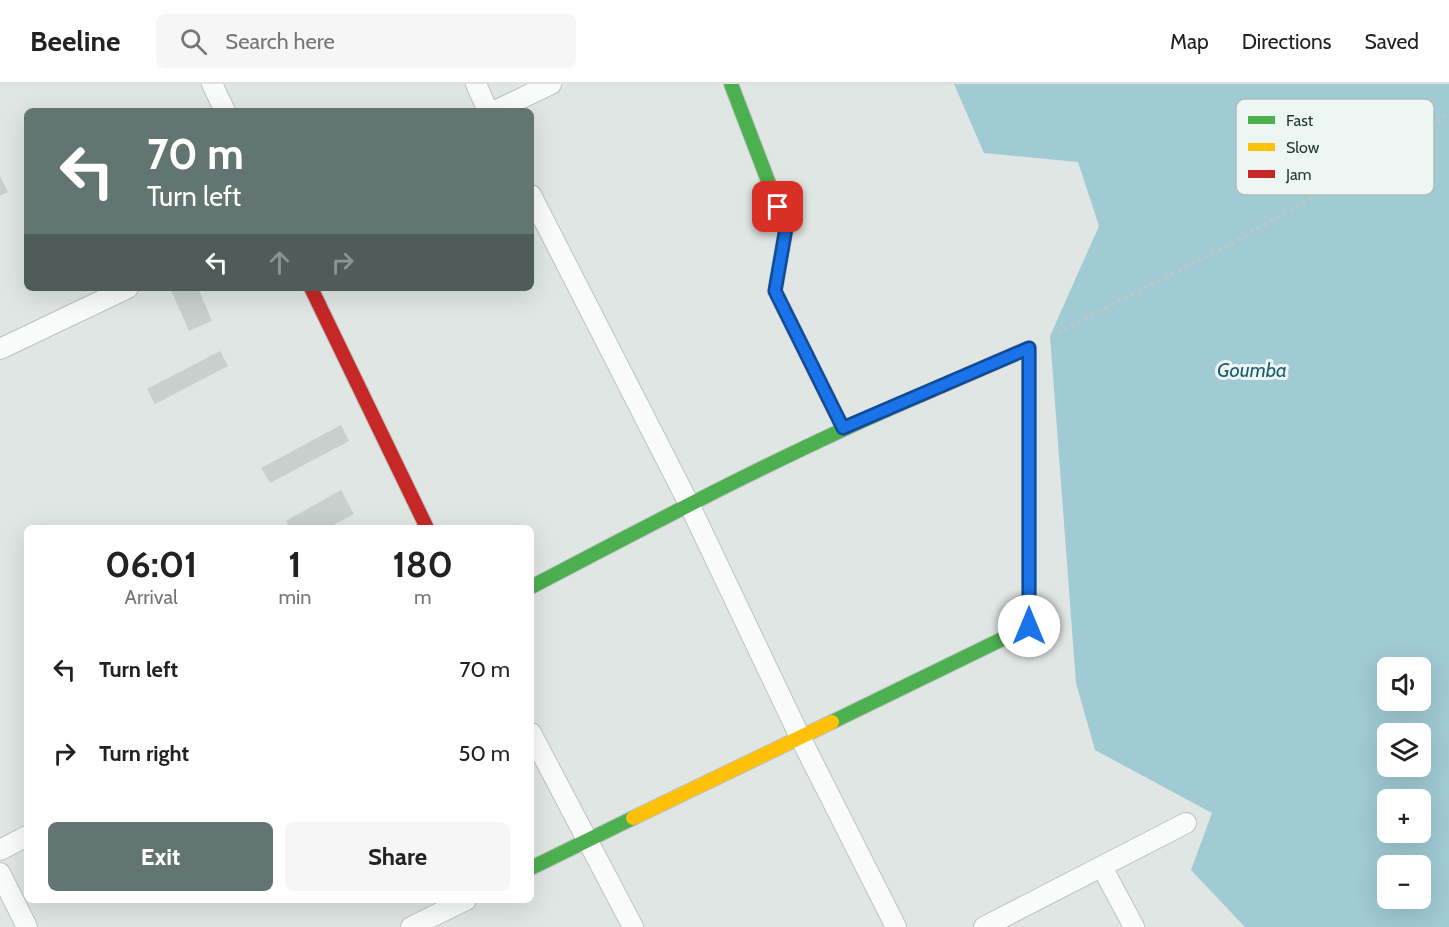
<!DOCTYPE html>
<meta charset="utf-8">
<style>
:root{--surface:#fff;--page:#f6f6f6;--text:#222;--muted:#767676;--line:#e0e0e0;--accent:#637571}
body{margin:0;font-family:Cabin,sans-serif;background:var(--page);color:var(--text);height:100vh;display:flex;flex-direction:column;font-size:22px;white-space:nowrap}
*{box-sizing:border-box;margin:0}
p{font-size:20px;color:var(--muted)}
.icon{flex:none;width:33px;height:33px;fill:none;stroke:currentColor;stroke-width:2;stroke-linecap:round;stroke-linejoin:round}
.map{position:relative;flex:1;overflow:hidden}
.side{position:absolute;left:24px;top:441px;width:510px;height:378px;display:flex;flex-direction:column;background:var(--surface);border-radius:9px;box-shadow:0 6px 24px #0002}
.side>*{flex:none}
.top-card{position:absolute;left:24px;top:24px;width:510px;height:183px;border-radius:9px;box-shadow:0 6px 24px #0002;background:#637571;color:#fff;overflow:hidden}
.buttons{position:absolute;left:1377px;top:573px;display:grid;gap:12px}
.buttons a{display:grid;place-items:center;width:54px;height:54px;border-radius:9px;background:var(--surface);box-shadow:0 6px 24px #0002;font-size:30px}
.pin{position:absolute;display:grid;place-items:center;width:51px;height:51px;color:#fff;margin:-26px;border-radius:12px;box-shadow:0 3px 9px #0006}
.me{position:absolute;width:66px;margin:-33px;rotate:0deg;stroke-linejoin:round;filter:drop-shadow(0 0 4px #0008)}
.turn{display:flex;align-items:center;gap:21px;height:126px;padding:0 24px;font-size:27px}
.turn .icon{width:78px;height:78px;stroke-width:2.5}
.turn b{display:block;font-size:42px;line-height:51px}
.lanes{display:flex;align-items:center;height:57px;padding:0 24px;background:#0003;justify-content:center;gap:30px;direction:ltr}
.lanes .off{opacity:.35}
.eta{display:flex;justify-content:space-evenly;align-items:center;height:102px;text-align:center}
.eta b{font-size:36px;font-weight:800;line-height:42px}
.cta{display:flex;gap:12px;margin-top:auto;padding:12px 24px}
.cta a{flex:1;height:69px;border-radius:9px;background:var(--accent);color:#fff;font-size:24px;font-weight:800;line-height:69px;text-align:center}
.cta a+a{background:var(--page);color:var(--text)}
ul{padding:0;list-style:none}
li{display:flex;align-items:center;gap:18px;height:84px;padding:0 24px}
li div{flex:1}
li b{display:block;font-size:22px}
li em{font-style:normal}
header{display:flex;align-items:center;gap:36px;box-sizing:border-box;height:84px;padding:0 30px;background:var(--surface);border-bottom:2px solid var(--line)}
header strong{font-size:28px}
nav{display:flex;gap:33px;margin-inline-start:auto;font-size:21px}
.search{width:420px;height:54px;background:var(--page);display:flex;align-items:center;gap:15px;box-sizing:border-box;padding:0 21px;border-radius:9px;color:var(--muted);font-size:22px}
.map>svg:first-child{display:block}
</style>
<header>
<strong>Beeline</strong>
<div class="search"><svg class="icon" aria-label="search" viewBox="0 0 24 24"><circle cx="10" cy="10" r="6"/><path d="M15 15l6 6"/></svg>Search here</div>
<nav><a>Map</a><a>Directions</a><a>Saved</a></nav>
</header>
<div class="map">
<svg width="1449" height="843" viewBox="0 0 1449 843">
<rect width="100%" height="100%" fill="#e0e6e3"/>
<path fill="#a0cad4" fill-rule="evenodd" d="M 954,0 L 1449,0 L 1449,843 L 1245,843 L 1191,786 L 1212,729 L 1095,666 L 1076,599 L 1050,252 L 1099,142 L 1078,78 L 984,69 ZM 1388,584 L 1420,584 L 1420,616 L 1388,616 ZM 1388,650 L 1420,650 L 1420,682 L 1388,682 ZM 1388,716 L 1420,716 L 1420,748 L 1388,748 ZM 1388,782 L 1420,782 L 1420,814 L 1388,814 Z"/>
<g fill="#c9cfcc">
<path d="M 0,92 L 8,108 L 0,112 Z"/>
<path d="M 176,204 L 198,204 L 212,237 L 189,247 L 171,206 Z"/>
<path d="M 220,267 L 228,282 L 155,320 L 147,305 Z"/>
<path d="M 341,341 L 349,357 L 270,399 L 261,384 Z"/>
<path d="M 341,406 L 354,430 L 328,444 L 290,444 L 286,437 Z"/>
</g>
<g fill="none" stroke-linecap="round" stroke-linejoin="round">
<defs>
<g id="street">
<path d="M 212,0 L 225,27"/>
<path d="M 476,0 L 488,27"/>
<path d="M 495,27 L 551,0"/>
<path d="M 531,111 L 689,420 L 800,653 L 896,843"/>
<path d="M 0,265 L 128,204"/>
<path d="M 531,649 L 633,843"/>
<path d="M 0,766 L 27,752"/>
<path d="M 1102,783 L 1134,843"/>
<path d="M 0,789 L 27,843"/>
<path d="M 411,843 L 466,816"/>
<path d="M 984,843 L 1186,739"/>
</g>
<g id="fast">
<path d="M 731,0 L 786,144 L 775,207 L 843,344"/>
<path d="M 531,503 C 659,436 787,368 921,311"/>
<path d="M 832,638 L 1029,542 L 1029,340"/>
<path d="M 531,784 L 633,734"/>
</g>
<path id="slow" d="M 633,734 L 832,638"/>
<g id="jam">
<path d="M 311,204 L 427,444"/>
<path d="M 921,311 L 1029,264 L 1029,340"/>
</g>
</defs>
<use href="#street" stroke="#bdc3c0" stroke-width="22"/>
<use href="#fast" stroke="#bcc4c1" stroke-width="16"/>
<use href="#slow" stroke="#bcc4c1" stroke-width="16"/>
<use href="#jam" stroke="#bcc4c1" stroke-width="16"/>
<path stroke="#bec7c5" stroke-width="4" stroke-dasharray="3 4.5" stroke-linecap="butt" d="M 1051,252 L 1234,158 L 1413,55 L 1449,29"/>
<use href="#street" stroke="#fafbfb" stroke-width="20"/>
<use href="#fast" stroke="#4caf50" stroke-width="14"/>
<use href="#slow" stroke="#ffc107" stroke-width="14"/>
<use href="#jam" stroke="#c62828" stroke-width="14"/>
</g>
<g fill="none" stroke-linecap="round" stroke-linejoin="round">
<defs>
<path id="route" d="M 778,123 L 786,144 L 775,207 L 843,344 L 1029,264 L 1029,542"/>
</defs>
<use href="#route" stroke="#114b97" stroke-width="15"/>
<use href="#route" stroke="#1a73e8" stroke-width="10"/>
</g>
<g text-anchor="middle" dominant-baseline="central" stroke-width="6" stroke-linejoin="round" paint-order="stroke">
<g font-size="20" font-style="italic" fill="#1b5e72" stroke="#edf6f2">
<text x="1252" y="286">Goumba</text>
</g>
</g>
<rect x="1236" y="15" width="198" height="96" rx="9" fill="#edf6f2" stroke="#afbdb9" stroke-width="1.5"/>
<rect x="1248" y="32" width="27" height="8" fill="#4caf50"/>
<rect x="1248" y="59" width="27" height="8" fill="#ffc107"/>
<rect x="1248" y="86" width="27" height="8" fill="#c62828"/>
<g font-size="16" fill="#1f3833">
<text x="1286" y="42">Fast</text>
<text x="1286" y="69">Slow</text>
<text x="1286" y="96">Jam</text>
</g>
</svg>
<div class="buttons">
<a><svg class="icon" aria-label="sound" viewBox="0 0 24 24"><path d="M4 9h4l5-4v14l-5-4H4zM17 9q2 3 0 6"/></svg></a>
<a><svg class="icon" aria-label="layers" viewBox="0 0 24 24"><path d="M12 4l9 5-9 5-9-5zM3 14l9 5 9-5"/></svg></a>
<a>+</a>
<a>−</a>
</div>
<div class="pin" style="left:778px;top:123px;background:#d93025"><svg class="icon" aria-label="arrive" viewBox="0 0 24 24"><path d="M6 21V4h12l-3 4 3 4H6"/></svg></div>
<svg class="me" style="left:1029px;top:542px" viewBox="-20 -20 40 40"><circle r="19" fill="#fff"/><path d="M0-13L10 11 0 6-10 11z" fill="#1a73e8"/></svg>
<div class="top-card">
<div class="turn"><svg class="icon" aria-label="left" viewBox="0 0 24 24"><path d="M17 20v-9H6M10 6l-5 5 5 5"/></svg><div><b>70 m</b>Turn left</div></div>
<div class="lanes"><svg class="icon" aria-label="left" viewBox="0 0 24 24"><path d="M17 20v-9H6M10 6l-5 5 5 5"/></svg><svg class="icon off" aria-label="ahead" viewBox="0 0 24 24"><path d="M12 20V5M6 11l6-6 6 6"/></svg><svg class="icon off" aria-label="right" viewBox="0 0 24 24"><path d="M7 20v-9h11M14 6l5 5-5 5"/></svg></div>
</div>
<section class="side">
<div class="eta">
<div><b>06:01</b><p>Arrival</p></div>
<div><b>1</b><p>min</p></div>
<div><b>180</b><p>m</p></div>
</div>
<ul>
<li><svg class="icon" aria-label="left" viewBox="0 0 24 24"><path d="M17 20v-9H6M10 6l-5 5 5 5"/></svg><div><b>Turn left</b></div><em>70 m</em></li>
<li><svg class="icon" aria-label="right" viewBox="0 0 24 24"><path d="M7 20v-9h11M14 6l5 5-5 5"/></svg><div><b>Turn right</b></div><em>50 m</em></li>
</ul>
<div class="cta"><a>Exit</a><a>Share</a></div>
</section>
</div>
